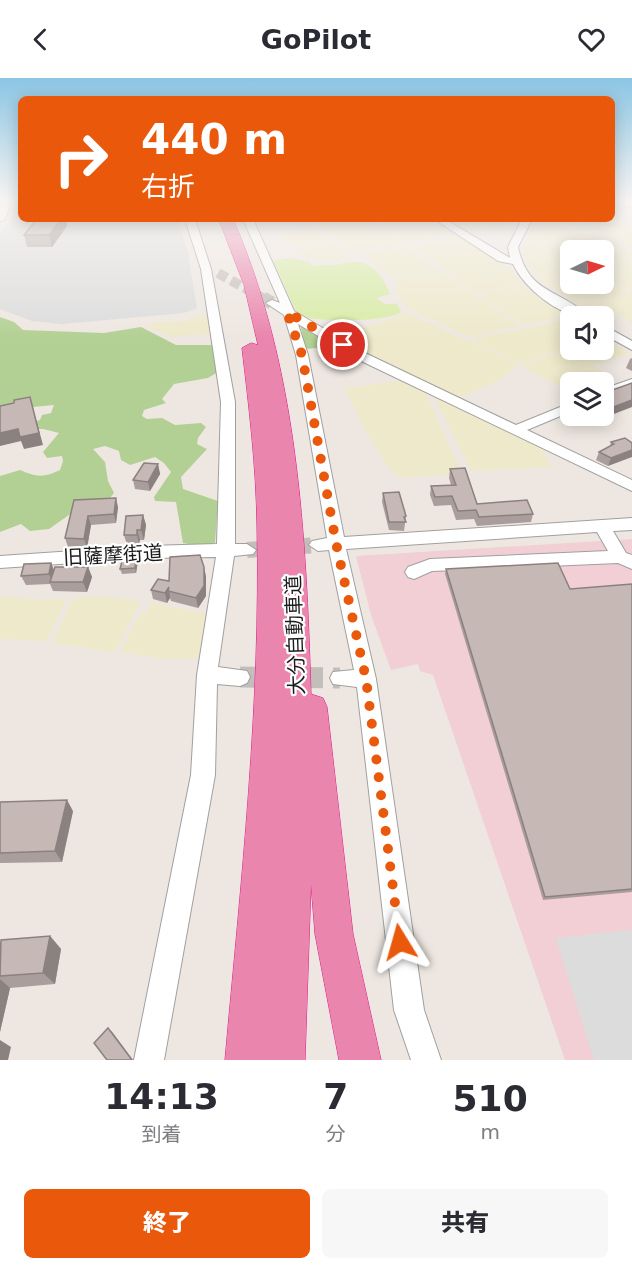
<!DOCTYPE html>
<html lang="ja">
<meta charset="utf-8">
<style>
:root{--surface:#fff;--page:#f7f7f7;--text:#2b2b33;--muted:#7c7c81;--accent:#ea580c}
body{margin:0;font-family:"DejaVu Sans","Noto Sans JP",sans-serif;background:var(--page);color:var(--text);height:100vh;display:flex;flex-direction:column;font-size:22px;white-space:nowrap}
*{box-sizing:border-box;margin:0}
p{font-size:20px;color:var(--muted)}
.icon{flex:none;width:33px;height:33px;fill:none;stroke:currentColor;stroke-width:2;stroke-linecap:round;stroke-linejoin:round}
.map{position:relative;height:982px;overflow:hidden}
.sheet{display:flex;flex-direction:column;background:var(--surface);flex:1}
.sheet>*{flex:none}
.top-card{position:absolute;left:18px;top:18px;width:597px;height:126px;border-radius:9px;box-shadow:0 3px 15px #0003;background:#ea580c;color:#fff;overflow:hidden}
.needle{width:39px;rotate:85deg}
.buttons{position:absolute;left:560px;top:162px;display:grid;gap:12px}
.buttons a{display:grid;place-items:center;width:54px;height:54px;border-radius:9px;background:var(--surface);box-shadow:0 3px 15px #0003;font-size:30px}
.pin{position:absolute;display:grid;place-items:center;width:51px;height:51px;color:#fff;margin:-26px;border:3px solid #fff;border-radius:50%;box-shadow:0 2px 6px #0007}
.me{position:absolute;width:66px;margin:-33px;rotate:352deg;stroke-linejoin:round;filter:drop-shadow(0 0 4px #0008)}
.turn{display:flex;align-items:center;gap:21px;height:126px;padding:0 24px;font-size:27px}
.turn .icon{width:78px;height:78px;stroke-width:2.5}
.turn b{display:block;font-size:42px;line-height:51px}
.eta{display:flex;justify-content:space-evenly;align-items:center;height:102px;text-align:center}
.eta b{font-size:36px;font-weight:800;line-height:42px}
.button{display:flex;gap:12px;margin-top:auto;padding:12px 24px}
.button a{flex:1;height:69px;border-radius:9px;background:var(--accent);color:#fff;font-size:24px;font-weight:800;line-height:69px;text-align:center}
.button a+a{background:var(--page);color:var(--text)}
header{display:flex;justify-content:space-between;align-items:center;height:78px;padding:0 24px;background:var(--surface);font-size:27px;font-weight:800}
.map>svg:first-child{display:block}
</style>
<header><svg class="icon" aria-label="back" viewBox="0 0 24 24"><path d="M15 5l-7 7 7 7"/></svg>GoPilot<svg class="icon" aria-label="heart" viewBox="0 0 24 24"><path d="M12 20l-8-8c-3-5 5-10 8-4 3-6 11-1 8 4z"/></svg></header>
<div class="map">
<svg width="632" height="982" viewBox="0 0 632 982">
<rect width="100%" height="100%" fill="#eee7e1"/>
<path fill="#f1cfd5" d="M 632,461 L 632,982 L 565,982 L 433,597 L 420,593 L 418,586 L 391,592 L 371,537 L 356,478 Z"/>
<g fill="#eee9cb">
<path d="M 612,138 L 632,146 L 632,171 L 574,141 L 612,141 Z"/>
<path d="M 311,141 L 371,141 L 404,165 L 352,175 Z"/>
<path d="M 375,141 L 434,141 L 456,155 L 407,165 Z"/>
<path d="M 443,141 L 502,141 L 511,146 L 464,155 Z"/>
<path d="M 547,141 L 569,141 L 603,159 L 600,160 L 604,160 L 632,174 L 632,181 L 603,187 L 603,172 L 570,172 L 570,177 L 529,154 L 536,143 Z"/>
<path d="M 316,150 L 332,164 L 291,168 L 275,156 Z"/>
<path d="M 529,155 L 570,179 L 570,195 L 549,200 L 570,196 L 570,206 L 603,206 L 603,198 L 632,215 L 632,245 L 619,237 L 603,241 L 603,238 L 596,238 L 539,202 L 523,176 Z"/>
<path d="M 460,158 L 508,189 L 521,205 L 476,215 L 410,167 Z"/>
<path d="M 334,165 L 350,179 L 330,185 L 313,179 L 307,181 L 296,172 Z"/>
<path d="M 406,168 L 441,194 L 398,203 L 360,176 Z"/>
<path d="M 632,182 L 632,213 L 603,196 L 603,189 Z"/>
<path d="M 444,194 L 520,248 L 469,259 L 407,230 L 395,211 L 398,204 Z"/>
<path d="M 522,206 L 534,216 L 567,238 L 522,247 L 478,216 Z"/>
<path d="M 405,234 L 519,286 L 500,302 L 456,321 L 334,259 L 391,241 Z"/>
<path d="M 204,237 L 210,240 L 212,256 L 170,259 L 149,249 L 150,246 L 158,244 L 178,244 Z"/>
<path d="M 570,240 L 570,270 L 521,285 L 470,262 Z"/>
<path d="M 603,259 L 630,275 L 593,287 L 604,295 L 578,304 L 570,304 L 569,313 L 520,288 L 570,271 L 603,272 Z"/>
<path d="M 408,302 L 424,311 L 462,395 L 400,400 L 387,388 L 362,347 L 345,310 Z"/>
<path d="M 432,315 L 540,367 L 552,389 L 471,393 Z"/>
<path d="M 0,518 L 45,522 L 66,521 L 47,563 L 0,561 Z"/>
<path d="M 90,518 L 138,522 L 138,528 L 115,574 L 52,565 L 72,522 Z"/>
<path d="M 151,525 L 209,536 L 202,580 L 163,581 L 120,574 L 140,535 L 145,536 Z"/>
</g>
<path fill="#d7eca4" d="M 289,180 L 309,184 L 312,188 C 321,186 332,188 340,186 C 366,178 381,193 390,216 L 378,219 L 377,221 L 385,226 L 397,226 L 401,234 C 385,245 322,243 301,239 L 297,235 L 273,183 Z"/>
<g fill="#b3d094">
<path d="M 0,239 L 14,244 L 23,252 L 104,255 L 141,249 L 176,267 L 213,267 L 218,294 L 208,300 L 174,306 L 162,321 L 166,325 L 144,332 L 142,338 L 147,341 L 162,340 L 175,347 L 201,345 L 206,349 L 198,360 L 197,366 L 207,371 L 181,399 L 183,411 L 218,423 L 215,465 L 203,469 L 183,465 L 176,424 L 155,423 L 154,419 L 171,394 L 164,385 L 155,379 L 130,387 L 121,382 L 119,373 L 105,368 L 93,371 L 105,384 L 108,403 L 114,415 L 107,424 L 76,432 L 49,451 L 30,453 L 21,446 L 0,454 L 0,398 L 20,392 C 36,399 44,400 60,392 L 63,383 L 62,378 L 47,380 L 43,374 L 59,355 L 43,351 L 30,351 L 32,345 L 40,342 L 42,337 L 51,335 L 54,327 L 22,330 L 0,341 Z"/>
<path d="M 300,244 L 340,268 L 305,271 Z"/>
</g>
<g fill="#dcdcdc">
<path d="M 18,123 L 21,123 L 21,141 L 178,141 L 188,175 L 197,230 L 184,235 L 62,246 L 32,243 L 0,231 L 0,154 L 10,142 Z"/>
<path d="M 632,852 L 632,982 L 594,982 L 556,860 Z"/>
</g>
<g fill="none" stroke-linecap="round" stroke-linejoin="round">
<path stroke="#c4beba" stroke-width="10" stroke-dasharray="10 5" stroke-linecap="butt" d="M 218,195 L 266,222"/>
<path stroke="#c4beba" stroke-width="13" stroke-dasharray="13 6" stroke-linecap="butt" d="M 263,220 L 272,225"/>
<path stroke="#c4beba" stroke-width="16" stroke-dasharray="16 8" stroke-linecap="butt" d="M 247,472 L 318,467"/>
<path stroke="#c4beba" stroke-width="21" stroke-dasharray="21 10" stroke-linecap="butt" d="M 240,599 L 340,600"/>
<defs>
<g id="minor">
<path d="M 4,123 L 12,123 L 5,141 L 0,144 L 0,131 Z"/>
<path d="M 616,123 L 632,123 L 632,129 L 617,125 Z"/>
<path d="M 185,141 L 195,141 L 211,191 L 235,324 L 235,466 L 247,466 L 256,472 L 253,476 L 234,478 L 218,589 L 247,593 L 250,599 L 247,605 L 240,608 L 217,606 L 215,697 L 164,982 L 134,982 L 191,697 L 197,597 L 216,479 L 148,480 L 0,490 L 0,478 L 148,468 L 217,466 L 221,324 L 201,191 Z"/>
<path d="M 243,141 L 253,141 L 294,233 L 365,275 L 516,347 L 570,325 L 570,334 L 527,352 L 632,402 L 632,413 L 357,281 L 298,246 L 308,277 L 344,459 L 632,440 L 632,452 L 613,453 L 626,475 L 632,477 L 632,491 L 618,485 L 432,493 L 414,501 L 408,499 L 405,494 L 408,489 L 430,481 L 608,473 L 597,454 L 346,471 L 376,601 L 424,932 L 441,982 L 411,982 L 394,932 L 357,609 L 333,606 L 330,600 L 333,594 L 354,592 L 329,472 L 318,473 L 309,467 L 312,463 L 327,460 L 296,277 L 284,237 L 266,225 L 272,222 L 280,225 Z"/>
<path d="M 434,141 L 445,141 L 510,180 L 508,169 L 522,141 L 532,141 L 518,169 C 528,217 561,211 588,238 C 561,241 524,210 513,186 L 498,183 Z"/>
<path d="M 603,247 L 632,263 L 632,272 L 603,256 Z"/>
<path d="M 632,301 L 632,310 L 603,320 L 603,311 Z"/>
</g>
<path id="highway" d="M 219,141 L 233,141 C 298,290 306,456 311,616 L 323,620 L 327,629 L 353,856 L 381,982 L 339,982 L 315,856 L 311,806 L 305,982 L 225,982 C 241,804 261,626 257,447 C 256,387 249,329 242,270 L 251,265 L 258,267 L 244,207 Z"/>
</defs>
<use href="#minor" stroke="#a0a0a0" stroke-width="2"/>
<use href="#highway" stroke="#df1b8a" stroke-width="1"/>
<use href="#minor" fill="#fff" fill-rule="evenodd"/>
<use href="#highway" fill="#ea85ae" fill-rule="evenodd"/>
</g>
<g fill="#aa9e9c">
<path d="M 37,141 L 66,141 L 67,148 L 52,169 L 27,169 L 24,157 Z"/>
<path d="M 632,280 L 632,293 L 626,290 L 630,281 Z"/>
<path d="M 632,305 L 601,341 L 594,341 L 589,338 L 603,338 L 603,312 L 607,314 Z"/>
<path d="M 625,360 L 608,388 L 596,382 L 599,374 L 610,368 L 611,364 Z"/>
<path d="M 158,386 L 160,396 L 150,413 L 135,411 L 133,402 Z"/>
<path d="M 450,391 L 477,426 L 533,436 L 531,444 L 477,448 L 474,441 L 456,442 L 451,427 L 434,428 L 430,417 L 431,408 L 451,407 L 449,400 Z"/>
<path d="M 383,415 L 406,438 L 404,453 L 389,452 L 382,424 Z"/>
<path d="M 74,422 L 118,429 L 116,445 L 91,447 L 87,470 L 68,469 L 65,460 Z"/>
<path d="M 143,437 L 146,447 L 144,462 L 140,462 L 139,466 L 127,467 L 124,457 Z"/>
<path d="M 138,483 L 136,495 L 122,496 L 120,491 Z"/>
<path d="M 51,485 L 54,492 L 88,489 L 92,499 L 87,514 L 53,513 L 50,506 L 26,507 L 21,498 Z"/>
<path d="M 446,491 L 570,511 L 632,506 L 632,814 L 543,822 L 445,496 Z"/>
<path d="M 206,498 L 206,518 L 198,530 L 171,523 L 170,520 L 167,525 L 153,521 L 151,512 L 169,503 Z"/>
<path d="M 0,724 L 73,733 L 62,784 L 0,785 Z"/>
<path d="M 50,858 L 61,871 L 55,906 L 10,910 L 0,954 L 0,864 Z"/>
</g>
<g fill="#8b817f">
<path d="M 61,141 L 66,141 L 67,148 L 52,169 L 49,157 Z"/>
<path d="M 261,141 L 274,141 L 261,143 Z"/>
<path d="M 30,319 L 43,367 L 24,371 L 21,363 L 0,368 L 0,355 L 18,351 Z"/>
<path d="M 632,322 L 632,329 L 601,341 L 604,333 Z"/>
<path d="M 632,372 L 632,379 L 608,388 L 611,380 Z"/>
<path d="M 158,386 L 160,396 L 150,413 L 148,404 Z"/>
<path d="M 116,420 L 118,429 L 116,445 L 114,436 Z"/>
<path d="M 143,437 L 146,447 L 144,462 L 141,452 Z"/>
<path d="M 88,438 L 91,447 L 87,470 L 84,461 Z"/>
<path d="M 137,452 L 140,462 L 139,466 L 137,457 Z"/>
<path d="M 136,478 L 138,483 L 136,495 L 135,490 Z"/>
<path d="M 51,485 L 55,495 L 52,504 L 49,496 Z"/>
<path d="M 88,489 L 92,499 L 87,514 L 83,504 Z"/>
<path d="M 204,489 L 206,498 L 206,518 L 198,530 L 196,520 Z"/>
<path d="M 169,509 L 170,520 L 167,525 L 165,515 Z"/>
<path d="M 67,722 L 73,733 L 62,784 L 55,773 Z"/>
<path d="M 50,858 L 61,871 L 55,906 L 43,895 Z"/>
<path d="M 0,901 L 10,910 L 0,954 Z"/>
<path d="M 108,950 L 113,955 L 133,982 L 132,982 Z"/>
<path d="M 0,962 L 11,969 L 8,982 L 0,982 Z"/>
</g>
<g fill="#c6b8b5" stroke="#8b817f" stroke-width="1.5">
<path d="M 37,141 L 61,141 L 49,157 L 24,157 Z"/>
<path d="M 632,305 L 632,322 L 603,333 L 603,312 L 607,314 Z"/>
<path d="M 30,319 L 39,355 L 20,359 L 18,351 L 0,355 L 0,328 L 14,325 L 14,322 Z"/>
<path d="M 625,360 L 632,365 L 632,372 L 611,380 L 599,374 L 614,366 L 611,364 Z"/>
<path d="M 144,385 L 158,386 L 148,404 L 133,402 Z"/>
<path d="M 465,390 L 477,426 L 527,422 L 533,436 L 479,439 L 476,432 L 458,433 L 452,418 L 435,419 L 431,408 L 456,407 L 450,391 Z"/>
<path d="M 399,414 L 406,438 L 404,439 L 406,444 L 389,444 L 383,415 Z"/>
<path d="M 116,420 L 114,436 L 88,438 L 84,461 L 65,460 L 74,422 Z"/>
<path d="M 143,437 L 141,452 L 137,452 L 137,457 L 124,457 L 126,438 Z"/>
<path d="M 200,477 L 204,489 L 204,508 L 196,520 L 168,513 L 169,509 L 165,515 L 151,512 L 158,501 L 169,503 L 170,479 Z"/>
<path d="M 136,478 L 135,490 L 120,491 L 123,479 Z"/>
<path d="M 51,485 L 49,496 L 21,498 L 24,486 Z"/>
<path d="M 558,485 L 570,511 L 632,506 L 632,811 L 545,819 L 446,491 Z"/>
<path d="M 55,489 L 88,489 L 83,504 L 50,504 Z"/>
<path d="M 67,722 L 55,773 L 0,775 L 0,724 Z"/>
<path d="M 50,858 L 43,895 L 0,898 L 1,862 Z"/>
<path d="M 108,950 L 132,982 L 107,982 L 94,965 Z"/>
</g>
<linearGradient id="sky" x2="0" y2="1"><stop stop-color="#8bc5e4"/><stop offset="0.47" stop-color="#f7f4f2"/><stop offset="1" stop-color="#f7f4f2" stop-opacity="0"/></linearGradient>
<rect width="632" height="260" fill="url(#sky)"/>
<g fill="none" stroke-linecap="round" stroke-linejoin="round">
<path stroke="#ea580c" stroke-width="10" stroke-dasharray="0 18" d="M 343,267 L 287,234 L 302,277 L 336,465 L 366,601 L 400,864"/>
</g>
<g text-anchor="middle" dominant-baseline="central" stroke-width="4.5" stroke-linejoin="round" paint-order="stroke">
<g font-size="20" fill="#1c1c1c" stroke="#fff">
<text transform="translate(113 477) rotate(-3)">旧薩摩街道</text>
<text transform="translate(295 557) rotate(-92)">大分自動車道</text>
</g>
</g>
</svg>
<div class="buttons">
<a><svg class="needle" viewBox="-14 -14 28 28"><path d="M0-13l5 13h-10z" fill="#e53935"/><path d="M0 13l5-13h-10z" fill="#7c7c81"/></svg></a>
<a><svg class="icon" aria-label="sound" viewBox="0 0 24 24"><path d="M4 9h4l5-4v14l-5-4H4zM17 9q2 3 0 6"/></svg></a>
<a><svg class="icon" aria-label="layers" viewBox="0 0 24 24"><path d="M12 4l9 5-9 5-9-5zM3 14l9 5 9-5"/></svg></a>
</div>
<div class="pin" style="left:343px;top:267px;background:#d93025"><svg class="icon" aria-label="arrive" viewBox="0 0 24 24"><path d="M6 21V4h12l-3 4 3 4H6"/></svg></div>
<svg class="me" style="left:400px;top:864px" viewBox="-20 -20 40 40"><path d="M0-17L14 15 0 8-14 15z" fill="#ea580c" stroke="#fff" stroke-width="4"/></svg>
<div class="top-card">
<div class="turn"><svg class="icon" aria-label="right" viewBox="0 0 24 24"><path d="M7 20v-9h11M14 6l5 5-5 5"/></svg><div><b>440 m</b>右折</div></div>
</div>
</div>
<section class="sheet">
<div class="eta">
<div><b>14:13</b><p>到着</p></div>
<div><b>7</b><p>分</p></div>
<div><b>510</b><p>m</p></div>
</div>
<div class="button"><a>終了</a><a>共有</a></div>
</section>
